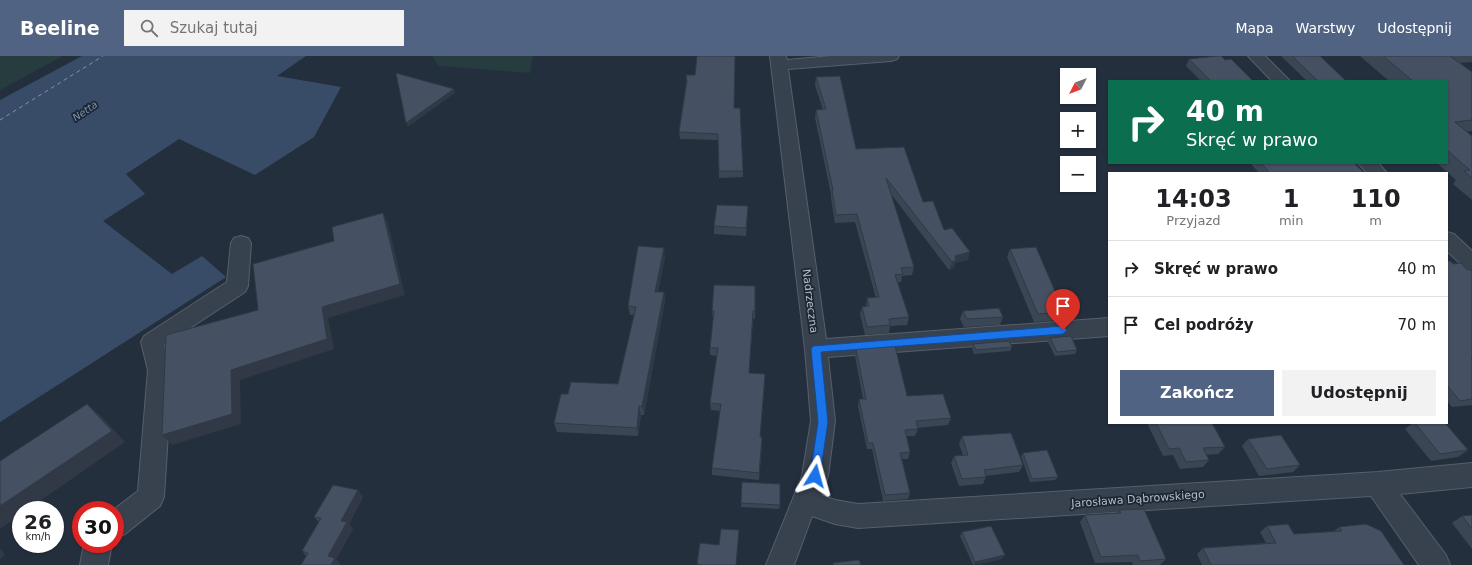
<!DOCTYPE html>
<html lang="pl">
<meta charset="utf-8">
<style>
:root{--surface:#fff;--page:#f2f2f2;--text:#202124;--muted:#757577;--line:#e0e0e0;--accent:#506383}
body{margin:0;font-family:"DejaVu Sans",sans-serif;background:var(--page);color:var(--text);height:100vh;display:flex;flex-direction:column;font-size:15px;white-space:nowrap}
*{box-sizing:border-box;margin:0}
p{font-size:13px;color:var(--muted)}
.icon{flex:none;width:22px;height:22px;fill:none;stroke:currentColor;stroke-width:2;stroke-linecap:round;stroke-linejoin:round}
.map{position:relative;flex:1;overflow:hidden}
.side{position:absolute;left:1108px;top:116px;width:340px;height:252px;display:flex;flex-direction:column;background:var(--surface);border-radius:0px;box-shadow:0 1px 3px #0004}
.side>*{flex:none}
.top-card{position:absolute;left:1108px;top:24px;width:340px;height:84px;border-radius:0px;box-shadow:0 1px 3px #0004;background:#0b6e4f;color:#fff;overflow:hidden}
.needle{width:26px;rotate:228deg}
.controls{position:absolute;left:1060px;top:12px;display:grid;gap:8px}
.controls a{display:grid;place-items:center;width:36px;height:36px;border-radius:0px;background:var(--surface);box-shadow:0 1px 3px #0004;font-size:20px}
.speed{position:absolute;left:12px;top:445px;display:flex;gap:8px;font-size:20px;font-weight:700;text-align:center}
.speed>*{display:grid;place-content:center;width:52px;height:52px;border-radius:50%;background:var(--surface);box-shadow:0 1px 3px #0004;line-height:1}
.speed small{font-size:10px;font-weight:400}
.speed .limit{border:6px solid #d22;background:#fff;color:#111}
.pin{position:absolute;display:grid;place-items:center;width:34px;height:34px;color:#fff;margin:-41px -17px;border-radius:50% 50% 50% 0;rotate:-45deg;box-shadow:0 0 4px #0007}
.pin .icon{rotate:45deg}
.me{position:absolute;width:44px;margin:-22px;rotate:8deg;stroke-linejoin:round;filter:drop-shadow(0 0 3px #0008)}
.turn{display:flex;align-items:center;gap:14px;height:84px;padding:0 12px;font-size:18px}
.turn .icon{width:52px;height:52px;stroke-width:2.5}
.turn b{display:block;font-size:28px;line-height:34px}
.eta{display:flex;justify-content:space-evenly;align-items:center;height:68px;text-align:center}
.eta b{font-size:24px;font-weight:700;line-height:28px}
.button{display:flex;gap:8px;margin-top:auto;padding:8px 12px}
.button a{flex:1;height:46px;border-radius:0px;background:var(--accent);color:#fff;font-size:16px;font-weight:700;line-height:46px;text-align:center}
.button a+a{background:var(--page);color:var(--text)}
ul{padding:0;list-style:none}
li{display:flex;align-items:center;gap:12px;height:56px;padding:0 12px;border-top:1px solid var(--line)}
li div{flex:1}
li b{display:block;font-size:15px}
li em{font-style:normal}
header{display:flex;align-items:center;gap:24px;box-sizing:border-box;height:56px;padding:0 20px;background:var(--accent);color:#fff}
header strong{font-size:19px}
nav{display:flex;gap:22px;margin-inline-start:auto;font-size:14px}
.search{width:280px;height:36px;background:var(--page);display:flex;align-items:center;gap:10px;box-sizing:border-box;padding:0 14px;border-radius:0px;color:var(--muted);font-size:15px}
.map>svg:first-child{display:block}
</style>
<header>
<strong>Beeline</strong>
<div class="search"><svg class="icon" aria-label="search" viewBox="0 0 24 24"><circle cx="10" cy="10" r="6"/><path d="M15 15l6 6"/></svg>Szukaj tutaj</div>
<nav><a>Mapa</a><a>Warstwy</a><a>Udostępnij</a></nav>
</header>
<div class="map">
<svg width="1472" height="509" viewBox="0 0 1472 509">
<rect width="100%" height="100%" fill="#242f3e"/>
<g fill="#263c3f">
<path d="M 0,0 L 63,0 L 0,34 Z"/>
<path d="M 432,0 L 533,0 L 530,17 L 439,10 Z"/>
</g>
<path fill="#394c67" d="M 82,0 L 306,0 L 277,20 L 341,31 L 314,81 L 255,119 L 179,83 L 126,118 L 145,138 L 103,165 L 172,218 L 202,200 L 226,221 L 0,366 L 0,44 Z"/>
<g fill="none" stroke-linecap="round" stroke-linejoin="round">
<path stroke="#7c92b1" stroke-width="1" stroke-dasharray="4 3.5" stroke-linecap="butt" d="M 0,64 L 103,0"/>
<defs>
<g id="minor">
<path d="M 770,0 L 786,0 L 787,4 L 831,0 L 899,0 L 897,3 L 891,5 L 788,13 L 826,283 L 1109,262 L 1109,280 L 828,301 L 835,365 L 828,420 L 821,439 L 835,444 L 858,448 L 1378,416 L 1472,407 L 1472,431 L 1400,438 L 1446,499 L 1450,509 L 1419,509 L 1371,440 L 858,472 L 835,468 L 812,460 L 794,509 L 766,509 L 802,420 L 811,365 L 805,293 Z"/>
<path d="M 1248,0 L 1265,0 L 1290,25 L 1272,25 Z"/>
<path d="M 1358,107 L 1378,107 L 1387,117 L 1367,117 Z"/>
<path d="M 1447,176 L 1454,178 L 1472,195 L 1472,215 L 1465,212 L 1447,195 Z"/>
<path d="M 241,180 L 248,182 L 251,187 L 248,230 L 245,236 L 164,289 L 172,314 L 164,441 L 160,450 L 125,478 L 115,482 L 115,454 L 113,454 L 138,435 L 148,314 L 141,286 L 144,280 L 227,226 L 231,187 L 234,182 Z"/>
<path d="M 84,488 L 112,488 L 108,509 L 80,509 Z"/>
</g>
</defs>
<use href="#minor" stroke="#565f6c" stroke-width="2"/>
<use href="#minor" fill="#38414e" fill-rule="evenodd"/>
</g>
<g fill="#3b4654">
<path d="M 1281,0 L 1320,0 L 1346,25 L 1307,25 Z"/>
<path d="M 1360,0 L 1472,0 L 1472,6 L 1460,7 L 1472,16 L 1472,75 L 1466,76 L 1472,80 L 1472,144 L 1453,128 L 1456,124 L 1437,107 L 1447,107 L 1447,25 L 1389,25 Z"/>
<path d="M 1189,3 L 1225,4 L 1253,25 L 1201,25 L 1186,10 Z"/>
<path d="M 816,21 L 856,93 L 923,146 L 968,204 L 955,207 L 954,211 L 949,214 L 891,138 L 914,211 L 912,219 L 902,220 L 901,226 L 898,226 L 909,261 L 907,269 L 890,270 L 889,277 L 865,279 L 860,258 L 862,251 L 866,250 L 867,242 L 876,242 L 855,166 L 835,167 L 831,142 L 831,138 L 815,62 L 816,54 L 823,54 L 815,29 Z"/>
<path d="M 686,27 L 734,52 L 743,115 L 743,121 L 719,122 L 718,84 L 680,83 L 679,76 Z"/>
<path d="M 1250,107 L 1354,107 L 1364,117 L 1259,117 Z"/>
<path d="M 748,150 L 746,180 L 714,178 L 714,170 Z"/>
<path d="M 1010,193 L 1064,256 L 1060,264 L 1034,266 L 1007,201 Z"/>
<path d="M 665,201 L 658,236 L 664,236 L 665,245 L 644,359 L 641,359 L 638,380 L 557,376 L 554,367 L 568,338 L 618,328 L 634,259 L 630,259 L 628,250 Z"/>
<path d="M 1447,205 L 1467,214 L 1472,214 L 1472,349 L 1452,351 L 1447,345 Z"/>
<path d="M 755,230 L 755,263 L 753,262 L 749,317 L 765,325 L 760,381 L 762,388 L 759,424 L 712,419 L 712,412 L 720,355 L 711,354 L 710,347 L 717,300 L 710,299 L 710,292 L 713,263 L 712,255 Z"/>
<path d="M 963,255 L 1003,261 L 1000,269 L 964,271 L 960,263 Z"/>
<path d="M 1050,282 L 1077,294 L 1075,298 L 1055,300 L 1048,286 Z"/>
<path d="M 973,288 L 1012,291 L 1010,295 L 974,298 L 972,292 Z"/>
<path d="M 856,293 L 907,340 L 951,362 L 948,369 L 917,372 L 918,373 L 915,380 L 907,380 L 910,396 L 908,403 L 902,403 L 910,437 L 908,443 L 883,445 L 872,393 L 867,393 L 858,350 L 859,343 L 863,343 L 855,300 Z"/>
<path d="M 1147,367 L 1212,367 L 1225,391 L 1218,398 L 1206,399 L 1209,404 L 1203,411 L 1180,413 L 1173,399 L 1163,400 Z"/>
<path d="M 1413,367 L 1445,367 L 1468,394 L 1458,401 L 1431,405 L 1405,373 Z"/>
<path d="M 962,380 L 1023,409 L 1019,416 L 986,420 L 986,421 L 983,428 L 959,430 L 951,407 L 954,400 L 963,399 L 959,388 Z"/>
<path d="M 1248,383 L 1300,409 L 1293,416 L 1259,420 L 1242,390 Z"/>
<path d="M 1023,397 L 1058,421 L 1055,424 L 1030,426 L 1021,400 Z"/>
<path d="M 742,426 L 780,449 L 779,453 L 741,451 Z"/>
<path d="M 363,441 L 349,468 L 353,473 L 336,503 L 340,508 L 306,500 L 302,495 L 319,466 L 314,461 Z"/>
<path d="M 1119,454 L 1166,503 L 1160,509 L 1133,509 L 1132,506 L 1095,507 L 1080,466 L 1085,459 L 1116,458 Z"/>
<path d="M 1472,459 L 1472,493 L 1452,467 L 1462,460 Z"/>
<path d="M 1267,470 L 1294,478 L 1333,476 L 1339,471 L 1404,509 L 1202,509 L 1197,498 L 1203,492 L 1266,487 L 1260,476 Z"/>
<path d="M 962,476 L 1002,503 L 973,509 L 960,480 Z"/>
</g>
<g fill="#303945">
<path d="M 454,33 L 455,37 L 408,71 L 406,67 Z"/>
<path d="M 748,150 L 748,158 L 746,180 L 746,172 Z"/>
<path d="M 383,157 L 388,168 L 405,239 L 328,262 L 334,293 L 240,324 L 241,368 L 172,389 L 162,379 L 231,314 L 322,251 Z"/>
<path d="M 664,192 L 665,201 L 656,245 L 655,236 Z"/>
<path d="M 970,196 L 968,204 L 955,207 L 954,211 L 949,214 L 952,206 L 955,200 Z"/>
<path d="M 664,236 L 665,245 L 644,359 L 642,350 Z"/>
<path d="M 87,348 L 101,360 L 125,386 L 27,454 L 21,454 L 21,458 L 0,473 L 0,450 Z"/>
<path d="M 639,350 L 641,359 L 638,380 L 637,372 Z"/>
<path d="M 358,434 L 363,441 L 349,468 L 353,473 L 336,503 L 340,508 L 340,509 L 331,509 L 328,500 L 341,465 Z"/>
<path d="M 739,474 L 739,481 L 736,509 Z"/>
<path d="M 0,492 L 5,499 L 0,503 Z"/>
<path d="M 1005,499 L 1002,503 L 973,509 L 975,506 Z"/>
</g>
<g fill="#455162" stroke="#303945">
<path d="M 697,0 L 735,0 L 734,52 L 740,52 L 743,115 L 719,115 L 718,78 L 679,76 L 687,25 L 686,19 L 695,19 Z"/>
<path d="M 1217,0 L 1221,0 L 1225,4 L 1231,3 L 1253,25 L 1211,25 L 1189,3 Z"/>
<path d="M 1292,0 L 1320,0 L 1346,25 L 1318,25 Z"/>
<path d="M 1383,0 L 1450,0 L 1472,16 L 1472,64 L 1455,66 L 1472,80 L 1472,122 L 1464,115 L 1470,114 L 1447,94 L 1447,25 L 1413,25 Z"/>
<path d="M 396,17 L 454,33 L 406,67 Z"/>
<path d="M 840,20 L 856,93 L 904,91 L 923,146 L 933,145 L 944,174 L 952,172 L 970,196 L 955,200 L 956,204 L 952,206 L 886,122 L 914,211 L 901,212 L 903,218 L 895,219 L 909,261 L 889,263 L 890,269 L 867,271 L 862,251 L 869,250 L 867,242 L 879,241 L 857,158 L 836,159 L 832,134 L 833,134 L 816,54 L 826,53 L 816,21 Z"/>
<path d="M 1261,107 L 1354,107 L 1364,117 L 1270,117 Z"/>
<path d="M 717,149 L 748,150 L 746,172 L 714,170 Z"/>
<path d="M 383,157 L 400,228 L 322,251 L 327,283 L 231,314 L 232,358 L 162,379 L 166,279 L 258,254 L 253,208 L 334,185 L 332,171 Z"/>
<path d="M 638,190 L 664,192 L 655,236 L 664,236 L 642,350 L 639,350 L 637,372 L 554,367 L 561,338 L 568,338 L 571,326 L 618,328 L 636,251 L 628,250 Z"/>
<path d="M 1036,191 L 1064,256 L 1038,258 L 1010,193 Z"/>
<path d="M 1447,205 L 1450,205 L 1453,208 L 1461,207 L 1467,214 L 1472,214 L 1472,303 L 1471,303 L 1472,304 L 1472,343 L 1460,345 L 1447,329 Z"/>
<path d="M 714,229 L 755,230 L 755,255 L 753,255 L 749,317 L 765,318 L 760,381 L 762,381 L 759,417 L 712,412 L 721,348 L 710,347 L 718,292 L 710,292 L 714,255 L 712,255 Z"/>
<path d="M 999,252 L 1003,261 L 967,263 L 963,255 Z"/>
<path d="M 1071,280 L 1077,294 L 1057,296 L 1050,282 Z"/>
<path d="M 1009,285 L 1012,291 L 976,294 L 973,288 Z"/>
<path d="M 895,290 L 907,340 L 943,338 L 951,362 L 916,365 L 918,373 L 905,374 L 910,396 L 900,397 L 910,437 L 885,439 L 873,387 L 868,387 L 859,343 L 866,343 L 856,293 Z"/>
<path d="M 87,348 L 112,375 L 0,450 L 0,405 Z"/>
<path d="M 1156,367 L 1212,367 L 1225,391 L 1203,392 L 1209,404 L 1186,406 L 1179,392 L 1169,393 Z"/>
<path d="M 1415,367 L 1445,367 L 1468,394 L 1440,398 Z"/>
<path d="M 1011,377 L 1023,409 L 984,414 L 986,421 L 962,423 L 954,400 L 968,399 L 962,380 Z"/>
<path d="M 1281,379 L 1300,409 L 1267,413 L 1248,383 Z"/>
<path d="M 1047,394 L 1058,421 L 1032,423 L 1023,397 Z"/>
<path d="M 742,426 L 780,428 L 780,449 L 741,447 Z"/>
<path d="M 333,429 L 358,434 L 341,465 L 347,466 L 328,500 L 335,502 L 331,509 L 301,509 L 308,497 L 302,495 L 321,462 L 314,461 Z"/>
<path d="M 1144,453 L 1166,503 L 1140,505 L 1138,499 L 1101,501 L 1085,459 L 1121,457 L 1119,454 Z"/>
<path d="M 1472,459 L 1472,473 L 1462,460 Z"/>
<path d="M 1288,468 L 1294,478 L 1342,475 L 1339,471 L 1366,468 L 1381,475 L 1404,509 L 1211,509 L 1203,492 L 1276,487 L 1267,470 Z"/>
<path d="M 991,470 L 1005,499 L 975,506 L 962,476 Z"/>
<path d="M 721,473 L 739,474 L 736,509 L 703,509 L 697,508 L 700,487 L 719,489 Z"/>
<path d="M 859,504 L 861,509 L 833,509 L 833,507 Z"/>
</g>
<path fill="#1a73e8" stroke="#114b97" d="M 1063,270 L 1067,274 L 1063,278 L 821,296 L 828,366 L 820,420 L 819,424 L 815,425 L 811,424 L 810,420 L 818,366 L 811,293 L 813,290 Z"/>
<g text-anchor="middle" dominant-baseline="central" stroke-width="3.5" stroke-linejoin="round" paint-order="stroke">
<g font-size="10" font-style="italic" fill="#7c92b1" stroke="#1d2633">
<text transform="translate(85 55) rotate(-34)">Netta</text>
</g>
<g font-size="11" fill="#b4bcc9" stroke="#1d2633">
<text transform="translate(810 245) rotate(83)">Nadrzeczna</text>
<text transform="translate(1138 443) rotate(-4)">Jarosława Dąbrowskiego</text>
</g>
</g>
</svg>
<div class="controls">
<a><svg class="needle" viewBox="-14 -14 28 28"><path d="M0-13l5 13h-10z" fill="#e53935"/><path d="M0 13l5-13h-10z" fill="#757577"/></svg></a>
<a>+</a>
<a>−</a>
</div>
<div class="speed"><div>26<small>km/h</small></div><div class="limit">30</div></div>
<div class="pin" style="left:1063px;top:274px;background:#d93025"><svg class="icon" aria-label="arrive" viewBox="0 0 24 24"><path d="M6 21V4h12l-3 4 3 4H6"/></svg></div>
<svg class="me" style="left:815px;top:420px" viewBox="-20 -20 40 40"><path d="M0-17L14 15 0 8-14 15z" fill="#1a73e8" stroke="#fff" stroke-width="4"/></svg>
<div class="top-card">
<div class="turn"><svg class="icon" aria-label="right" viewBox="0 0 24 24"><path d="M7 20v-9h11M14 6l5 5-5 5"/></svg><div><b>40 m</b>Skręć w prawo</div></div>
</div>
<section class="side">
<div class="eta">
<div><b>14:03</b><p>Przyjazd</p></div>
<div><b>1</b><p>min</p></div>
<div><b>110</b><p>m</p></div>
</div>
<ul>
<li><svg class="icon" aria-label="right" viewBox="0 0 24 24"><path d="M7 20v-9h11M14 6l5 5-5 5"/></svg><div><b>Skręć w prawo</b></div><em>40 m</em></li>
<li><svg class="icon" aria-label="arrive" viewBox="0 0 24 24"><path d="M6 21V4h12l-3 4 3 4H6"/></svg><div><b>Cel podróży</b></div><em>70 m</em></li>
</ul>
<div class="button"><a>Zakończ</a><a>Udostępnij</a></div>
</section>
</div>
